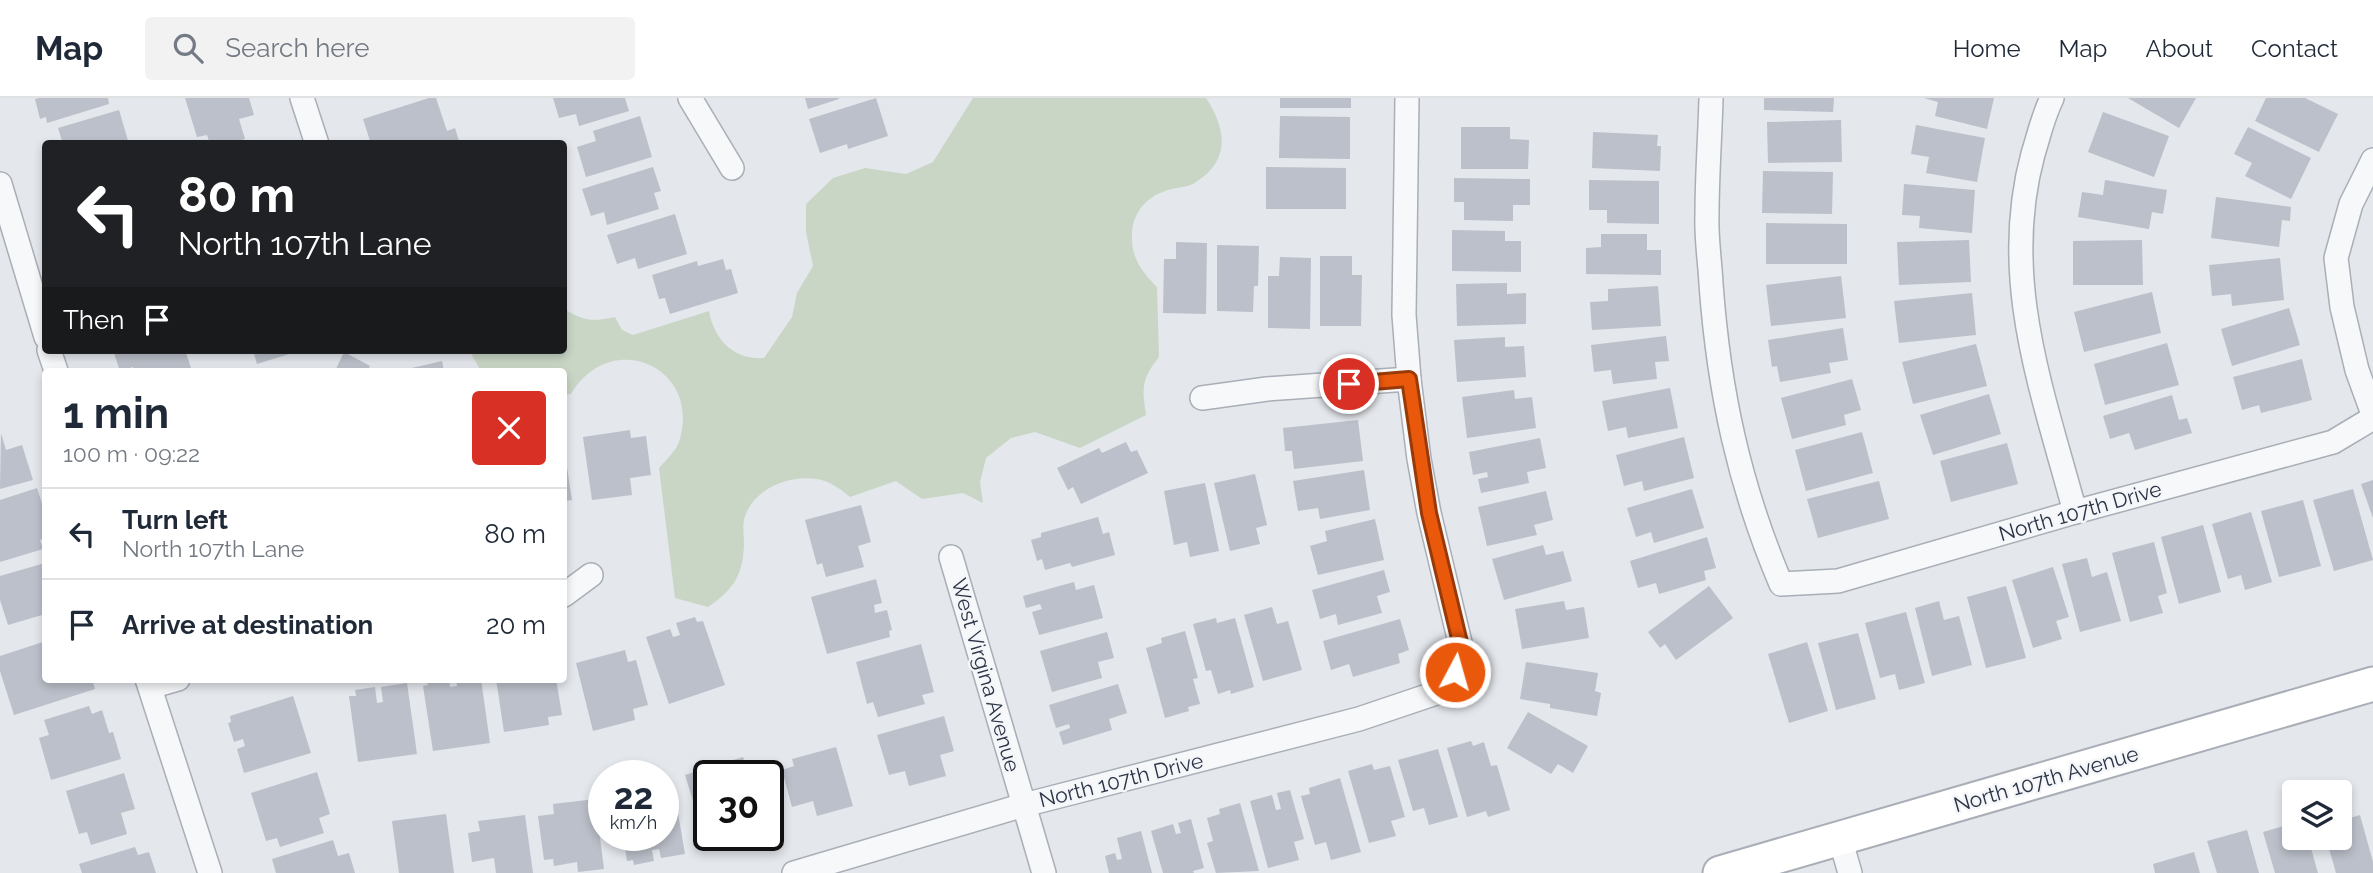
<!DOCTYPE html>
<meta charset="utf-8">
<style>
:root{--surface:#fff;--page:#f2f2f3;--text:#1f2937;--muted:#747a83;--line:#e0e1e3}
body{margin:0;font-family:Raleway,sans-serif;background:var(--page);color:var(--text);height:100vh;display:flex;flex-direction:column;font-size:26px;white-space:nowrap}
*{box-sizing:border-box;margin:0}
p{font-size:23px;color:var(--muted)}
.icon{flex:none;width:38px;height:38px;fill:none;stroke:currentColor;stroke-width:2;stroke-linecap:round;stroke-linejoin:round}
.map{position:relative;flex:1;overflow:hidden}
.drawer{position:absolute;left:42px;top:270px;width:525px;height:315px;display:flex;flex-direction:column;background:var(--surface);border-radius:7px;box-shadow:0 4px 10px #0003}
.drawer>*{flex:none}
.guide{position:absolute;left:42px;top:42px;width:525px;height:214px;border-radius:7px;box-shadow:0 4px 10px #0003;background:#202124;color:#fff;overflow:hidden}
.fabs{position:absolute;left:2282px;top:682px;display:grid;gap:14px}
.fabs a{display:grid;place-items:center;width:70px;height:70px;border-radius:7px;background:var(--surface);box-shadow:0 4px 10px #0003;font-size:35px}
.speed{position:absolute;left:588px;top:662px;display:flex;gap:14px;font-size:35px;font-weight:700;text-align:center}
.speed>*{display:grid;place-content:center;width:91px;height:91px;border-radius:50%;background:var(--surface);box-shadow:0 4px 10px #0003;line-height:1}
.speed small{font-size:18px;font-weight:400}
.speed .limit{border:4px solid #111;border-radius:10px;background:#fff;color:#111}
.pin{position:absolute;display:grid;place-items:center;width:60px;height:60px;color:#fff;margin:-30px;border:4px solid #fff;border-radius:50%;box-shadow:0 2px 7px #0007}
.me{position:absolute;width:77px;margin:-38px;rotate:6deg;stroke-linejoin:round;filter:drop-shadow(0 0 5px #0008)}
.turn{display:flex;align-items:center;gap:24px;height:147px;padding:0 21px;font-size:32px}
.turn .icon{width:91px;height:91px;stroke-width:2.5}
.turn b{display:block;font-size:49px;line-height:60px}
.then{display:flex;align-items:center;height:66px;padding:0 21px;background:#0003;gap:14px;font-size:26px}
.round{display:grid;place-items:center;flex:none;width:74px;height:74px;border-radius:7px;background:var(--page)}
.headline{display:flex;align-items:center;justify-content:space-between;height:119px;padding:0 21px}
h1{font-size:42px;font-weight:700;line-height:52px}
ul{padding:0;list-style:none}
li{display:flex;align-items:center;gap:21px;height:91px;padding:0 21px;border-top:2px solid var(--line)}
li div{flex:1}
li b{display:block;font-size:26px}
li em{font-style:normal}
header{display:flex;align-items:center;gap:42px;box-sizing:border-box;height:98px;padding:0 35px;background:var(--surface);border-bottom:2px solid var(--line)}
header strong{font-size:33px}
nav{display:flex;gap:38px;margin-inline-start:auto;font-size:24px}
.search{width:490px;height:63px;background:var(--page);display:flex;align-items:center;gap:18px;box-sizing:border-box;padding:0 24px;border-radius:7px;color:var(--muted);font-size:26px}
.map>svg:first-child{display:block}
</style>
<header>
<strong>Map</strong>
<div class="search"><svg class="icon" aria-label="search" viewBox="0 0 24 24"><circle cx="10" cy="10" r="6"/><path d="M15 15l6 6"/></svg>Search here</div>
<nav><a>Home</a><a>Map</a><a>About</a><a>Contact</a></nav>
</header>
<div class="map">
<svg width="2373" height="775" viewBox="0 0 2373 775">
<rect width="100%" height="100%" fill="#e4e7ec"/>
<path fill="#c9d6c5" d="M 973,0 L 1206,0 C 1226,30 1231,62 1196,84 C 1188,90 1175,89 1165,93 C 1145,100 1132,116 1132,137 C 1131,159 1141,173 1157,189 L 1159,259 C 1141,281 1142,291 1146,317 L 1080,350 L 1035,334 L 1011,340 L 986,360 L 980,384 L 983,405 L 963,395 L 922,401 L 896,383 L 850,399 C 840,391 830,383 817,381 C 789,377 755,390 745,418 C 742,426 744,437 744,446 C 743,477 734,491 708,509 L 675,500 L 659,370 C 665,363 676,353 679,344 C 703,268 610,229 571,296 L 564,297 L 564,273 L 481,273 L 469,252 L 564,252 L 564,211 C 584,223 592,224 615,219 L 622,232 L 633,237 L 709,213 C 714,242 734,262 764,260 L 792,219 L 797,195 L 813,168 L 806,134 L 806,106 L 833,80 L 865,70 L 906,76 L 933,64 Z"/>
<g fill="#bbc0ca">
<path d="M 39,0 L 108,0 L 109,6 L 47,25 L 46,19 L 40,21 L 35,1 Z"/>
<path d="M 185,0 L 249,0 L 254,17 L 239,21 L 245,41 L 228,46 L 210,46 L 207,37 L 197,39 Z"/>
<path d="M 429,0 L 436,0 L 447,33 L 455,30 L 460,46 L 371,46 L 363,21 Z"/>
<path d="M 553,0 L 625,0 L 629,13 L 579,28 L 576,16 L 559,20 Z"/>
<path d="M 805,0 L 839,0 L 839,1 L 808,11 Z"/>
<path d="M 876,0 L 888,38 L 848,51 L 847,46 L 820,55 L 809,21 Z"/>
<rect x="1280" y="0" width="71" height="10"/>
<path d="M 1764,0 L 1834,0 L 1833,14 L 1764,12 Z"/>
<path d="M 1924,0 L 1994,0 L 1987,31 L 1935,18 L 1938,4 Z"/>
<path d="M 2128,0 L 2196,0 L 2179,30 Z"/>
<path d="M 2266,0 L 2305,0 L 2338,16 L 2319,54 L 2255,23 Z"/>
<path d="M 119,12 L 129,46 L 63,46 L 58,30 Z"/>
<path d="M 2103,14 L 2169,38 L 2154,79 L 2088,54 Z"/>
<path d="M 640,18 L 652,59 L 586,79 L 577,49 L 596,43 L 593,33 Z"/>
<path d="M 1280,18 L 1350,19 L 1350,61 L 1279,60 Z"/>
<path d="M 1841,22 L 1842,64 L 1768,65 L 1767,24 Z"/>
<path d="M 1916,27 L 1985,40 L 1977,84 L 1926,75 L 1929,59 L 1911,56 Z"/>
<path d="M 1461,29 L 1510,29 L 1510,41 L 1529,42 L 1528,71 L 1461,71 Z"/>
<path d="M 2248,29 L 2311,60 L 2291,101 L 2245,78 L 2252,65 L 2234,56 Z"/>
<path d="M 1593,34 L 1658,37 L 1657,48 L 1661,48 L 1660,73 L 1592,70 Z"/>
<path d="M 653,69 L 661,93 L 654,95 L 659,111 L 607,127 L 604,114 L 591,118 L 582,91 Z"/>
<path d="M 1266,69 L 1346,70 L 1346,111 L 1266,111 Z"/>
<path d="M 1763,73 L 1833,74 L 1832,116 L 1762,115 Z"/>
<path d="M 1454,80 L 1530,81 L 1530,107 L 1513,107 L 1513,123 L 1464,122 L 1464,104 L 1454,104 Z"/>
<path d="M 1589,82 L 1659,83 L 1659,126 L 1607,125 L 1607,112 L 1589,112 Z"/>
<path d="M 2105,82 L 2167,92 L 2163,116 L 2152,114 L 2149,131 L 2078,119 L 2082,94 L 2103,97 Z"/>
<path d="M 1904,86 L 1975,92 L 1972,135 L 1919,130 L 1920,118 L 1902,117 Z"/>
<path d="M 2216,99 L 2291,109 L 2290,123 L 2282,122 L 2279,149 L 2211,140 Z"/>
<path d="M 675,116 L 687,156 L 638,171 L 635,160 L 617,166 L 607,137 Z"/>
<path d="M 1766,125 L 1847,126 L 1847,166 L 1766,166 Z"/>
<path d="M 1452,132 L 1505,133 L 1505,143 L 1521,143 L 1521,174 L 1452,173 Z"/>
<path d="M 1601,136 L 1647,136 L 1647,152 L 1661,152 L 1661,177 L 1586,176 L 1586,150 L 1601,149 Z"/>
<path d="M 1969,142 L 1971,184 L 1899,187 L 1897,144 Z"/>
<path d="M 2142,142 L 2143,187 L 2073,187 L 2073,143 Z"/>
<path d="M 1176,144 L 1207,145 L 1206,216 L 1163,215 L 1164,161 L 1176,161 Z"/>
<path d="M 1217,147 L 1259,148 L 1258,188 L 1254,188 L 1253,214 L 1217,213 Z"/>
<path d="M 1320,158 L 1352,158 L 1352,177 L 1362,177 L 1361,228 L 1320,228 Z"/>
<path d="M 1280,159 L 1311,160 L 1310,231 L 1268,230 L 1268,178 L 1279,178 Z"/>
<path d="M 2280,160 L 2284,202 L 2232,208 L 2231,196 L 2212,198 L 2209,167 Z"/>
<path d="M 723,161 L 726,172 L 731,171 L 738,195 L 670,216 L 665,200 L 659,201 L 652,177 L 697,163 L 698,168 Z"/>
<path d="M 1841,178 L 1846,220 L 1771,228 L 1766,187 Z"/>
<path d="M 1507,185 L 1507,196 L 1526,195 L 1526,226 L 1457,228 L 1456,186 Z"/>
<path d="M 1658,188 L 1661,228 L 1592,232 L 1590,204 L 1608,203 L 1608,191 Z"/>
<path d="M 2152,194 L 2161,235 L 2084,254 L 2074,214 Z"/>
<path d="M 1972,195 L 1976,237 L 1899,245 L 1894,203 Z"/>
<path d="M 2289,210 L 2300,247 L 2232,268 L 2221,231 Z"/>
<path d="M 1843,230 L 1848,262 L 1829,265 L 1831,275 L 1780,284 L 1777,268 L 1772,269 L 1768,242 Z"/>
<path d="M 1666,238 L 1669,263 L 1655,264 L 1657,281 L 1613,286 L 1611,272 L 1594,274 L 1591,247 Z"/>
<path d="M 1505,239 L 1505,249 L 1524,248 L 1526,279 L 1457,284 L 1454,242 Z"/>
<path d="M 2167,245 L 2179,287 L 2105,307 L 2094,266 Z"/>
<path d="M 1976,246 L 1987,288 L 1913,306 L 1902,264 Z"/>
<path d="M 113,252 L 185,252 L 192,273 L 134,273 L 133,269 L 120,273 Z"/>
<path d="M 253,252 L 299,252 L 299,253 L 257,266 Z"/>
<path d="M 344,254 L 370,268 L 367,273 L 335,273 Z"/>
<path d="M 2302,261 L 2312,302 L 2261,315 L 2259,307 L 2242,312 L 2233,279 Z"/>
<path d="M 442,263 L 444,273 L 403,273 L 403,272 Z"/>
<path d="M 1852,281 L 1861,312 L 1844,317 L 1846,327 L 1792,341 L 1781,300 Z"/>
<path d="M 1670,290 L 1678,330 L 1628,340 L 1626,329 L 1608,333 L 1602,303 Z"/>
<path d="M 1514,292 L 1515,301 L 1532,299 L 1536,330 L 1467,340 L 1462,299 Z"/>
<path d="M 1989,296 L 2001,336 L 1933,357 L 1920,317 Z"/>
<path d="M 2172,297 L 2179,322 L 2187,320 L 2192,335 L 2135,352 L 2129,335 L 2110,341 L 2103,318 Z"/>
<path d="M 1358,322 L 1363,363 L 1294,371 L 1292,353 L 1285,353 L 1283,330 Z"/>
<path d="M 630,332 L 631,340 L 646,338 L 651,377 L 630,380 L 632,397 L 592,402 L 583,339 Z"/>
<path d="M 1862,334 L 1873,375 L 1806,393 L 1795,352 Z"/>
<path d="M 1,335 L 6,352 L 22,347 L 33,382 L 0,391 Z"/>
<path d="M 1684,339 L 1694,380 L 1644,393 L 1642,383 L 1624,388 L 1616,357 Z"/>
<path d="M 1540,340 L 1546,370 L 1527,374 L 1529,385 L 1481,395 L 1478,381 L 1488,379 L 1487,374 L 1473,377 L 1469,354 Z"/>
<path d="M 1126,344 L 1131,354 L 1137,352 L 1148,375 L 1081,406 L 1073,389 L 1068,392 L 1057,370 L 1099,350 L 1102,355 Z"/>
<path d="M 2007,345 L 2018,386 L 1951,404 L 1940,363 Z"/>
<path d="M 564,350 L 572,402 L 564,403 Z"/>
<path d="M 1364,372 L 1370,412 L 1320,421 L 1318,410 L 1298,413 L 1293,383 Z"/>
<path d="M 1255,376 L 1267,427 L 1256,430 L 1260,446 L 1230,453 L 1214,385 Z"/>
<path d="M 2373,382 L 2373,420 L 2361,386 Z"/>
<path d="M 1879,383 L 1889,421 L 1818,440 L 1807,401 Z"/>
<path d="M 1205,385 L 1219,453 L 1190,459 L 1187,444 L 1174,447 L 1164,393 Z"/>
<path d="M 37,390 L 46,418 L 46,440 L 40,442 L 43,451 L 0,464 L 0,402 Z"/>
<path d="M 1692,391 L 1704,430 L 1654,445 L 1651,434 L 1636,439 L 1627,410 Z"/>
<path d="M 2353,391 L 2373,462 L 2334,473 L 2313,402 Z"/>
<path d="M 1546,393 L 1553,422 L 1534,427 L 1537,437 L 1487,448 L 1478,409 Z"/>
<path d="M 2303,402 L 2321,468 L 2279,479 L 2261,413 Z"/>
<path d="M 861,407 L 871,444 L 858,448 L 864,469 L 826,479 L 822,465 L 817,467 L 805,422 Z"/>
<path d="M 2251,414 L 2272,484 L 2245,492 L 2241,477 L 2228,481 L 2212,426 Z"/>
<path d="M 1098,419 L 1103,436 L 1109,434 L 1115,457 L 1072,469 L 1070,465 L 1045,472 L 1042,461 L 1037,463 L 1031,442 L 1041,439 L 1041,435 Z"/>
<path d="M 1375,421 L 1384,462 L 1318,477 L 1310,448 L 1327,443 L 1325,433 Z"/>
<path d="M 2203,427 L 2221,494 L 2179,506 L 2161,439 Z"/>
<path d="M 1707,439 L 1716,470 L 1704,473 L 1706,482 L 1659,496 L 1656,485 L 1638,490 L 1630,463 Z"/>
<path d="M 2154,444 L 2167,495 L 2158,498 L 2163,515 L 2130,524 L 2112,455 Z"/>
<path d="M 1543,447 L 1546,457 L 1563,453 L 1572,483 L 1504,502 L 1492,461 Z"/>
<path d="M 2087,460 L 2092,479 L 2107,474 L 2121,523 L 2080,534 L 2062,466 Z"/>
<path d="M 45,465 L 46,527 L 42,517 L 8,527 L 0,502 L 0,478 Z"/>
<path d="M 2053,469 L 2069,519 L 2056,523 L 2062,541 L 2033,550 L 2012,482 Z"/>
<path d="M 1384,472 L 1390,494 L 1377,498 L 1382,515 L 1338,527 L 1336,516 L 1320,521 L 1312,492 Z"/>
<path d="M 876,481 L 882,505 L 874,507 L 875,515 L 887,512 L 892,532 L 889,533 L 890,539 L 827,556 L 811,499 Z"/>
<path d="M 1074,484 L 1076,492 L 1094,487 L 1103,520 L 1039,537 L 1032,514 L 1042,511 L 1040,506 L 1026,510 L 1023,498 Z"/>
<path d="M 1709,488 L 1733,520 L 1676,562 L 1665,546 L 1660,550 L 1648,534 Z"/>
<path d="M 2006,488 L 2026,560 L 1986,570 L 1967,499 Z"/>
<path d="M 1564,503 L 1566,512 L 1584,509 L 1589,540 L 1522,551 L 1515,511 Z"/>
<path d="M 1939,503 L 1944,522 L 1959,518 L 1972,567 L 1932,578 L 1915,510 Z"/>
<path d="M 1272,509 L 1277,526 L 1288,523 L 1302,572 L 1263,583 L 1244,517 Z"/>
<path d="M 1906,514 L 1925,585 L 1899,592 L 1895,576 L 1880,580 L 1865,525 Z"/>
<path d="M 695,519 L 697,524 L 703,523 L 725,587 L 669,606 L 646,539 L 670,531 L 673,539 L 680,537 L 676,525 Z"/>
<path d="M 1216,520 L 1217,525 L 1235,520 L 1254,589 L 1231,596 L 1230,592 L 1218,596 L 1211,572 L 1206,573 L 1193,526 Z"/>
<path d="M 1400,521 L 1409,552 L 1398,556 L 1400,565 L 1353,579 L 1349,566 L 1331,572 L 1323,543 Z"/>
<path d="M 1185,533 L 1198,580 L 1193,581 L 1200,606 L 1188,609 L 1189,613 L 1165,620 L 1146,550 L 1162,545 L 1161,540 Z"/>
<path d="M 1107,534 L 1114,560 L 1098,564 L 1102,580 L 1052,594 L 1040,553 Z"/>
<path d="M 1858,535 L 1876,601 L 1836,612 L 1818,545 Z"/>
<path d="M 46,543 L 46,581 L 92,581 L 95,591 L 14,617 L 0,573 L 0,558 Z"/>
<path d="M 1807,544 L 1828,613 L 1789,625 L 1768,556 Z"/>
<path d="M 921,546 L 934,594 L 922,597 L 925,606 L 878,619 L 873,604 L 867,606 L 856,564 Z"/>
<path d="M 625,552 L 628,564 L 636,562 L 648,607 L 633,611 L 635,622 L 593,633 L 576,565 Z"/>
<path d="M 1526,564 L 1598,575 L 1595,593 L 1601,595 L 1597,618 L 1550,610 L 1550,606 L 1520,601 Z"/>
<path d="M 449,581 L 450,589 L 457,588 L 456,581 L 481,581 L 490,645 L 433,653 L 423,588 L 428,587 L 427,582 Z"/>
<path d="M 496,581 L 536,581 L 536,584 L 556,581 L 562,617 L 548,619 L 549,627 L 504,634 Z"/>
<path d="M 407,585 L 417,656 L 358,664 L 349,598 L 356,598 L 355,592 L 375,589 L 377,605 L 383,604 L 381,589 Z"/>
<path d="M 1118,586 L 1127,615 L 1109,621 L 1112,632 L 1063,647 L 1059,634 L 1070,630 L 1069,626 L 1056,630 L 1049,607 Z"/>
<path d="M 293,598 L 311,655 L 244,675 L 237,651 L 245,648 L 243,641 L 234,644 L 228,625 L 231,624 L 230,618 Z"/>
<path d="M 89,608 L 92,616 L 102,612 L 109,635 L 113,634 L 121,661 L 51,682 L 39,640 L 49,637 L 44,622 Z"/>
<path d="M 1528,614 L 1588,648 L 1573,675 L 1558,666 L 1551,676 L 1507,650 Z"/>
<path d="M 944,618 L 954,653 L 940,657 L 946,678 L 909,688 L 905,673 L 889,677 L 877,637 Z"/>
<path d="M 1471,643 L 1473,648 L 1484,644 L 1491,668 L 1497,667 L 1510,712 L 1488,719 L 1486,713 L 1467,719 L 1447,650 Z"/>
<path d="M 836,649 L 853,708 L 817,718 L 813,703 L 792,709 L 782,672 L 794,668 L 792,661 Z"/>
<path d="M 1438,651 L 1458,719 L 1429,727 L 1424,710 L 1413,713 L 1398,662 Z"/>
<path d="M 743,659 L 749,677 L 709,677 L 709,737 L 730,737 L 732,744 L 708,751 L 685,677 Z"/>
<path d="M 1372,666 L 1374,672 L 1390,668 L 1405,719 L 1391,723 L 1396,738 L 1369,745 L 1348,673 Z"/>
<path d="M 317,674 L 330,716 L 319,720 L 324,735 L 280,749 L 277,740 L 266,743 L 251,695 Z"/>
<path d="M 124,675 L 135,711 L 121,715 L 127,736 L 91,747 L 87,734 L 79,736 L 66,693 Z"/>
<path d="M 1340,680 L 1361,754 L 1331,762 L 1326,744 L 1315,747 L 1301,698 L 1310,696 L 1309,690 Z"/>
<path d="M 673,686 L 685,756 L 661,760 L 659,751 L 652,752 L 654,763 L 634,767 L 633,762 L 627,763 L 623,737 L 663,737 L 663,688 Z"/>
<path d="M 1290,692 L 1304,741 L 1294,744 L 1299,762 L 1268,770 L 1250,703 L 1272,697 L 1276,712 L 1281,711 L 1277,695 Z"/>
<path d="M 595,701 L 604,771 L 578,774 L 577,764 L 554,768 L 553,761 L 544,762 L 538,718 L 554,716 L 553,706 Z"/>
<path d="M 1240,705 L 1259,773 L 1216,775 L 1207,745 L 1213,743 L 1207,720 L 1220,716 L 1219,711 Z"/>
<path d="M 446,716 L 454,775 L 399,775 L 392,723 Z"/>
<path d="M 525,717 L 533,775 L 496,775 L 494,760 L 472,764 L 468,735 L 480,733 L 478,723 Z"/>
<path d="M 2360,717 L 2373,764 L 2373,775 L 2336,775 L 2326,740 L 2340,740 L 2340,723 Z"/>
<path d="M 1191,721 L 1204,770 L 1193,773 L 1194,775 L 1163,775 L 1151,733 L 1173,726 L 1176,736 L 1181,735 L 1178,725 Z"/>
<path d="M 2294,725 L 2294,740 L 2308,740 L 2318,775 L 2275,775 L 2263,734 Z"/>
<path d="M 2247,732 L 2259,775 L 2217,775 L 2207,743 Z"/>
<path d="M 1141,733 L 1152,775 L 1109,775 L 1105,758 L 1115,755 L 1117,762 L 1122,761 L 1117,740 Z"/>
<path d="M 333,742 L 338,758 L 349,755 L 355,775 L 276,775 L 272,761 Z"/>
<path d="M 135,749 L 138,757 L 149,754 L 156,775 L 82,775 L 79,766 Z"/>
<path d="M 2194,754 L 2200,775 L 2155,775 L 2153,766 Z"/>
</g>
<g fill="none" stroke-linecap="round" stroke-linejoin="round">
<defs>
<g id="street">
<path d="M 302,0 L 317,46"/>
<path d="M 690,0 L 732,70"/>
<path d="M 1711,0 C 1710,39 1707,78 1707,117 C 1706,140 1710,164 1711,186 C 1719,294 1739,387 1781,486 L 1838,483 L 2075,414 L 2333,344 L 2373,320"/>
<path d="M 2052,0 C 2043,18 2039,37 2033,56 C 1999,181 2043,294 2075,414"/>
<path d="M 2373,62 L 2351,106 L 2336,160 L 2342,209 L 2357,272 L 2373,316"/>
<path d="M 0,86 L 46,239"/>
<path d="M 49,252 L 56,273"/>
<path d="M 1202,300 L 1267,291 L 1409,281"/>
<path d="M 951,459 L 1044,775"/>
<path d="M 564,497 L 591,477"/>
<path d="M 147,581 L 210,775"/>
<path d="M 150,589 L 178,581"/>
<path d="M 1840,740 L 1850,775"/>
<path d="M 794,775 L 1024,707 L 1359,621 L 1448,591 L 1463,557 L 1429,415 L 1419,361 L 1409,281 L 1404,217 L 1407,0"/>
</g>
<path id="secondary" d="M 1720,775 L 2373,586"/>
</defs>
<use href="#street" stroke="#a9aeb7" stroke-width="26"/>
<use href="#secondary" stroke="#a9aeb7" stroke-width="37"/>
<use href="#street" stroke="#f7f8fa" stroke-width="23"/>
<use href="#secondary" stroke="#fff" stroke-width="33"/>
</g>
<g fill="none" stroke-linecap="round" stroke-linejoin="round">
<defs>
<path id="route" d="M 1349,286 L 1409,281 L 1429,415 L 1463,557 L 1455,574"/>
</defs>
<use href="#route" stroke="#983908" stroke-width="18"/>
<use href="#route" stroke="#ea580c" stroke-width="12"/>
</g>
<g text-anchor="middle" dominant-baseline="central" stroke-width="5" stroke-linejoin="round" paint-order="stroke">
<g font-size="21" fill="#2b3445" stroke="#f4f6f9">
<text transform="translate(2080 413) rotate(-16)">North 107th Drive</text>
<text transform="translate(986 577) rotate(74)">West Virgina Avenue</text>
<text transform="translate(2046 681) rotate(-16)">North 107th Avenue</text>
<text transform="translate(1121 682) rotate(-14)">North 107th Drive</text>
</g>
</g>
</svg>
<div class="fabs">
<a><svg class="icon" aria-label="layers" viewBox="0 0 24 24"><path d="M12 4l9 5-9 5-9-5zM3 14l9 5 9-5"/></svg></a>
</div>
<div class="speed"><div>22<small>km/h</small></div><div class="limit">30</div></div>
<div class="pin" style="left:1349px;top:286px;background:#d93025"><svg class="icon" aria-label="arrive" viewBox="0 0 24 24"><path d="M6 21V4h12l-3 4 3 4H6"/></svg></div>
<svg class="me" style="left:1455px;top:574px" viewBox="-20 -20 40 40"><circle r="17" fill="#ea580c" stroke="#fff" stroke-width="3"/><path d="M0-11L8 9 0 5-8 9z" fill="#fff"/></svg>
<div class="guide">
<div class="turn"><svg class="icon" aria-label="left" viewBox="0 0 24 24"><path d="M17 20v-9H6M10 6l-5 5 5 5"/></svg><div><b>80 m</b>North 107th Lane</div></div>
<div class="then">Then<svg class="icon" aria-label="arrive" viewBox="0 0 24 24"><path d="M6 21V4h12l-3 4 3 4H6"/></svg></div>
</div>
<section class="drawer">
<div class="headline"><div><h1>1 min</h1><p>100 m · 09:22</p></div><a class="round" style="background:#d93025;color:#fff"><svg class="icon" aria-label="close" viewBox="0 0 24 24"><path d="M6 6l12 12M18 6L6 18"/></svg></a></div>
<ul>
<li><svg class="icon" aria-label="left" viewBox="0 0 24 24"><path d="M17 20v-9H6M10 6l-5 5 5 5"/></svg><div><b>Turn left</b><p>North 107th Lane</p></div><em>80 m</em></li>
<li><svg class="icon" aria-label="arrive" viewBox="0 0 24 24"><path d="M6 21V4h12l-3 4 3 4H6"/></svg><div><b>Arrive at destination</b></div><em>20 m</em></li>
</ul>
</section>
</div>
